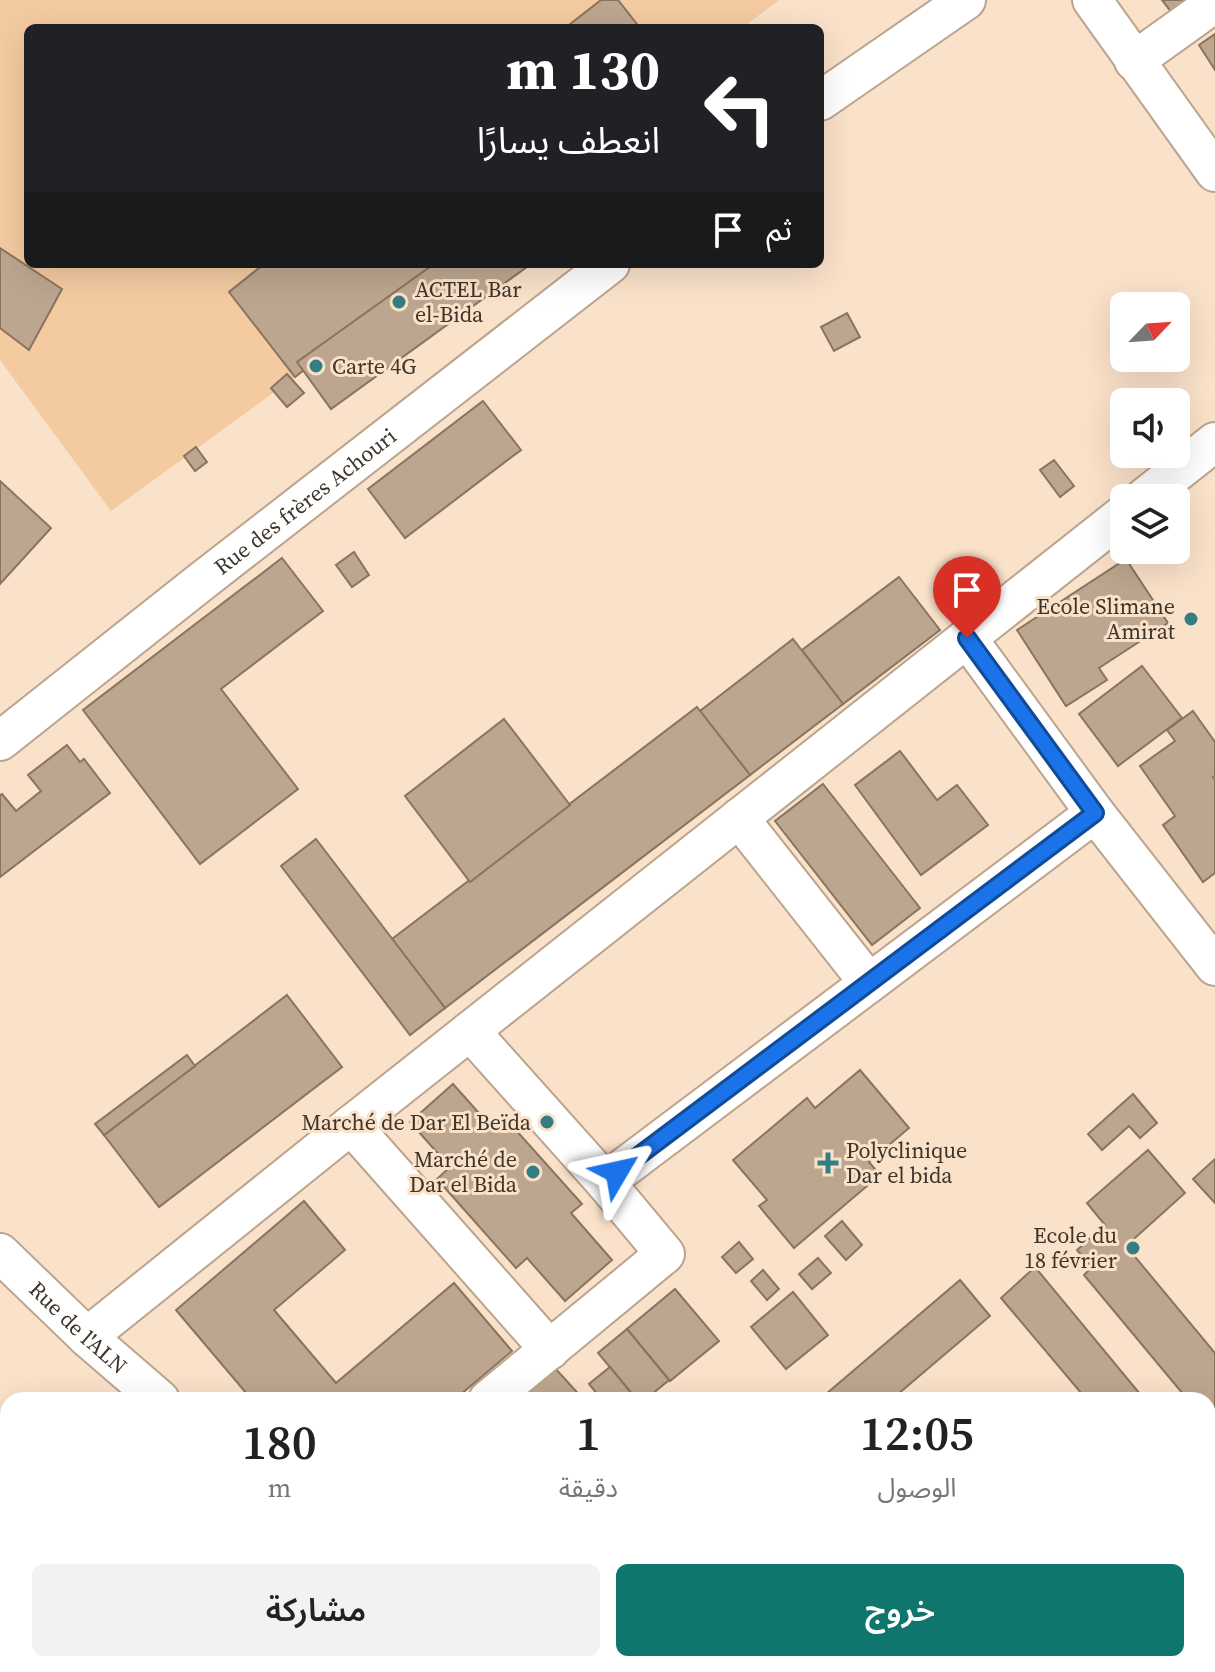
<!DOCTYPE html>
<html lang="ar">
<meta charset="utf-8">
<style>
:root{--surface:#fff;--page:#f2f2f2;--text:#222;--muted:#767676;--accent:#0f766e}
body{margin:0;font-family:"Source Serif 4","Noto Sans Arabic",serif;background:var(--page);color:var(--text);direction:rtl;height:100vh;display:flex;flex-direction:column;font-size:30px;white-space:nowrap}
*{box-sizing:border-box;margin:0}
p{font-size:26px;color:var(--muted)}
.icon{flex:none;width:44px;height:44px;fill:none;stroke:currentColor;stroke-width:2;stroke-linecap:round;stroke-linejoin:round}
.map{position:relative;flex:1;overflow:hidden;direction:ltr}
.drawer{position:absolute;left:0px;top:1392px;width:1216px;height:280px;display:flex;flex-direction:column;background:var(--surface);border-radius:24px 24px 0 0;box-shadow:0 8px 32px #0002;direction:rtl}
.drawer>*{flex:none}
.top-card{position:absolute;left:24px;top:24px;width:800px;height:244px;border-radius:12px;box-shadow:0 8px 32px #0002;direction:rtl;background:#202124;color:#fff;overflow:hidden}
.needle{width:52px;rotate:65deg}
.controls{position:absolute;left:1110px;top:292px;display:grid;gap:16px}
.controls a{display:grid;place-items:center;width:80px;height:80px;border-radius:12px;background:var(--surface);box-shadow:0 8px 32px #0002;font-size:40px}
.pin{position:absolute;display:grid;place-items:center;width:68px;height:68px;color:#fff;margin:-82px -34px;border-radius:50% 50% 50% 0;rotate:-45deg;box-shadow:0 0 8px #0007}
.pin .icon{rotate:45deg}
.me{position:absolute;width:88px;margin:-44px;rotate:54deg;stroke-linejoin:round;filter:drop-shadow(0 0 6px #0008)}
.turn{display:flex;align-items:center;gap:28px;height:168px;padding:0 32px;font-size:36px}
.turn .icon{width:104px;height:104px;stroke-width:2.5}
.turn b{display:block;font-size:56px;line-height:68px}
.then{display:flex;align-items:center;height:76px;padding:0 32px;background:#0003;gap:16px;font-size:30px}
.eta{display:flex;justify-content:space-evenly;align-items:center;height:136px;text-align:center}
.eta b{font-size:48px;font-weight:600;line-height:56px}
.cta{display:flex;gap:16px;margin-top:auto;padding:16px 32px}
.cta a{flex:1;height:92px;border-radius:12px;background:var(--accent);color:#fff;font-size:32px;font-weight:600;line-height:92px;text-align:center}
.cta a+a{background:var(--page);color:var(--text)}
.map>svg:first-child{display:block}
</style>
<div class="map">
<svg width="1215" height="1672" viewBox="0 0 1215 1672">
<rect width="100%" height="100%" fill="#fae1c9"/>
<g fill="#f4caa1">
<path d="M 0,0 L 779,0 L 742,28 L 28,28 L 28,264 L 439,264 L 295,377 L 111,511 L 0,360 Z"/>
<path d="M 545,1664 L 707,1664 L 713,1672 L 555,1672 Z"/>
</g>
<g fill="#bda68f" stroke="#8a745e" stroke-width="2">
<path d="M 601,0 L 618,0 L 640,28 L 565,28 Z"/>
<path d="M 1162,0 L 1207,0 L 1178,21 Z"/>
<path d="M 1215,34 L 1215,70 L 1199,45 Z"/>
<path d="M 0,248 L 62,289 L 29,350 L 0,328 Z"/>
<path d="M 264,264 L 439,264 L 295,377 L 229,292 Z"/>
<path d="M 434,264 L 531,264 L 331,409 L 297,362 Z"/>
<path d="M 847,313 L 860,337 L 834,351 L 821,327 Z"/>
<path d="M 287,374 L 304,393 L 287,407 L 271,388 Z"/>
<path d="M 483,401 L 521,450 L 405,538 L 368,489 Z"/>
<path d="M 196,447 L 207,462 L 195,471 L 184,456 Z"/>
<path d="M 1054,460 L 1074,486 L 1060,497 L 1040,470 Z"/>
<path d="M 0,481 L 51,528 L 0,584 Z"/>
<path d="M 354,552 L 369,575 L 352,587 L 336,565 Z"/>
<path d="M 282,558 L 323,611 L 221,689 L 298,789 L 200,864 L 83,710 Z"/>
<path d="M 1126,559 L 1168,623 L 1099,668 L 1107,680 L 1066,706 L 1017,630 Z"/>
<path d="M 899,577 L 940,630 L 843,704 L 802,650 Z"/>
<path d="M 793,639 L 843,704 L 750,775 L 700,711 Z"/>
<path d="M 1142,666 L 1182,718 L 1118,766 L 1079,714 Z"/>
<path d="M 697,707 L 750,775 L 445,1008 L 392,939 Z"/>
<path d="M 1193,711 L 1215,742 L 1215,776 L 1213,777 L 1215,780 L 1215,873 L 1203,882 L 1163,825 L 1175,816 L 1140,766 L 1175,741 L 1167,730 Z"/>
<path d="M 504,719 L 570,805 L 470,882 L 405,796 Z"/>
<path d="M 67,745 L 80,762 L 84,759 L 110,793 L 0,877 L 0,795 L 2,794 L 16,811 L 41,791 L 28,775 Z"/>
<path d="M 900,751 L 937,800 L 957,785 L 988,825 L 921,875 L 855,785 Z"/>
<path d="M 823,784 L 920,908 L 872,945 L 775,821 Z"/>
<path d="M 316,839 L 445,1008 L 410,1035 L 281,866 Z"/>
<path d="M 287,995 L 342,1067 L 159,1207 L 104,1135 Z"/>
<path d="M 187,1055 L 195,1066 L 104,1135 L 95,1124 Z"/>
<path d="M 860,1070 L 909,1128 L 869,1162 L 880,1175 L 794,1248 L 759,1206 L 767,1200 L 733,1160 L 807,1098 L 815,1108 Z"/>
<path d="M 453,1084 L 494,1130 L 506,1119 L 582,1204 L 571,1213 L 612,1260 L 565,1301 L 527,1258 L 516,1268 L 437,1179 L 450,1167 L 410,1122 Z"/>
<path d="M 1133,1094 L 1157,1123 L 1140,1138 L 1129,1126 L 1102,1150 L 1088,1134 Z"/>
<path d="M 1148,1150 L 1185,1193 L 1126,1246 L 1215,1353 L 1215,1411 L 1208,1403 L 1208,1400 L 1203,1396 L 1199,1400 L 1188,1400 L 1084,1275 L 1092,1267 L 1077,1250 L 1105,1225 L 1087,1203 Z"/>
<path d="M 1215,1159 L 1215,1203 L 1193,1179 Z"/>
<path d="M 304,1201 L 345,1250 L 274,1310 L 336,1383 L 454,1283 L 512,1351 L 454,1400 L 252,1400 L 176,1310 Z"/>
<path d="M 842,1221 L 862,1245 L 846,1260 L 825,1236 Z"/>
<path d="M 739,1242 L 753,1259 L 736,1273 L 722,1257 Z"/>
<path d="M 818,1258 L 831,1273 L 812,1289 L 799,1274 Z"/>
<path d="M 1035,1267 L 1145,1400 L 1087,1400 L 1001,1298 Z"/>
<path d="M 763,1270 L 779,1289 L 767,1300 L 751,1281 Z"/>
<path d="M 960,1280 L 990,1316 L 891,1400 L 819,1400 Z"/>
<path d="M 675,1289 L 719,1341 L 670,1381 L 627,1329 Z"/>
<path d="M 793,1292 L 828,1335 L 786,1369 L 751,1327 Z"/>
<path d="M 627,1329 L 669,1380 L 645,1400 L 637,1400 L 598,1353 Z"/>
<path d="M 554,1367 L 584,1400 L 514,1400 Z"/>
<path d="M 610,1367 L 637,1400 L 602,1400 L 589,1384 Z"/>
<path d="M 184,1664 L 416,1664 L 427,1672 L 178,1672 Z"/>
<path d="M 785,1664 L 847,1664 L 854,1672 L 792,1672 Z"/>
<path d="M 892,1664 L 954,1664 L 944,1672 L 899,1672 Z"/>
</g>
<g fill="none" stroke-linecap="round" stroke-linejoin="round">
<defs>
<g id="minor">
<path d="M 1092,0 L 1215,172"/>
<path d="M 1134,61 L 1215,3"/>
<path d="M 820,101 L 966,0"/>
<path d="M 1144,498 L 1215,442"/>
<path d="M 967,638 L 1095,813 L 1215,966"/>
<path id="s1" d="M 0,741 L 202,581 L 610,264"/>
<path d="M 739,818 L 869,983"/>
<path d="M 470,1031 L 605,1182 L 665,1254 L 488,1400"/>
<path d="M 351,1125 L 550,1350"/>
<path d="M 605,1182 L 1095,813"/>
<path id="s2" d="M 0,1253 L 87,1337 L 160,1400"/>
<path d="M 87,1337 L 351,1125 L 1124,514"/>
<path d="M 1208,1520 L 1215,1514"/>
<path d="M 0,1594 L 8,1584"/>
<path d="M 66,1664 L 76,1672"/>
<path d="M 479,1664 L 489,1672"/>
<path d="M 726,1664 L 733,1672"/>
<path d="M 1035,1672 L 1044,1664"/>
</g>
</defs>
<use href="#minor" stroke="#bba38c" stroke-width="42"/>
<use href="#minor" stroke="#fff" stroke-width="38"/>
</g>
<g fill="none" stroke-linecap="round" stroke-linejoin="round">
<defs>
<path id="route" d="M 617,1172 L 1095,813 L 967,638"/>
</defs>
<use href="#route" stroke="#114b97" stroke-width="20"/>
<use href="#route" stroke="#1a73e8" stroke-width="14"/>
</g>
<g fill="#347d82" stroke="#fae1c9" stroke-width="3">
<circle cx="399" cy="302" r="8"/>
<circle cx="316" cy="366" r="8"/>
<circle cx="1191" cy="619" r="8"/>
<circle cx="547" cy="1122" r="8"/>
<path d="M824 1151h8v8h8v8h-8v8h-8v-8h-8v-8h8z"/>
<circle cx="533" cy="1172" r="8"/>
<circle cx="1133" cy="1248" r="8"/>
</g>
<g text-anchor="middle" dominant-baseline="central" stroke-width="6" stroke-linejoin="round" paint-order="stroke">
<g font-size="22" fill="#3d342a" stroke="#fae1c9" text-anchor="end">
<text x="415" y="289" text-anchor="start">ACTEL Bar<tspan x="415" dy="25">el-Bida</tspan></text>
<text x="332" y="366" text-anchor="start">Carte 4G</text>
<text x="1175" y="606">Ecole Slimane<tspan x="1175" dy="25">Amirat</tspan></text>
<text x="531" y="1122">Marché de Dar El Beïda</text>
<text x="846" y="1150" text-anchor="start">Polyclinique<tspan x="846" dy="25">Dar el bida</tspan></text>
<text x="517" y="1159">Marché de<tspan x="517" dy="25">Dar el Bida</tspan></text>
<text x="1117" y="1235">Ecole du<tspan x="1117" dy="25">18 février</tspan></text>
</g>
<g font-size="22" fill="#3d342a" stroke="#fae1c9">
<text stroke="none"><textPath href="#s1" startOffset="388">Rue des frères Achouri</textPath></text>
<text stroke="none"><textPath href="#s2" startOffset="108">Rue de l'ALN</textPath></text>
</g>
</g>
</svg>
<div class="controls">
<a><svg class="needle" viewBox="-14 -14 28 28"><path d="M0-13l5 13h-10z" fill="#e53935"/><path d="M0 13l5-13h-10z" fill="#767676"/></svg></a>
<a><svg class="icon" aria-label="sound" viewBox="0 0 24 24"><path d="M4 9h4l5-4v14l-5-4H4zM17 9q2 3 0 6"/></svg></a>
<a><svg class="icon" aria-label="layers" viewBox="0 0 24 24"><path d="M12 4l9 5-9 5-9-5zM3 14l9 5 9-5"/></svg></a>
</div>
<div class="pin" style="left:967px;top:638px;background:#d93025"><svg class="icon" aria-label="arrive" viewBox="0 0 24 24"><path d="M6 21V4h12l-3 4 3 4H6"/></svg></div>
<svg class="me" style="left:617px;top:1172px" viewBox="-20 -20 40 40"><path d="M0-17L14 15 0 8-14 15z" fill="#1a73e8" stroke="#fff" stroke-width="4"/></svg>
<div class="top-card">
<div class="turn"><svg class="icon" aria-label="left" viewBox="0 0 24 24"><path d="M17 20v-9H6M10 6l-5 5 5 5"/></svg><div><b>130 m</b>انعطف يسارًا</div></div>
<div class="then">ثم<svg class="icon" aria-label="arrive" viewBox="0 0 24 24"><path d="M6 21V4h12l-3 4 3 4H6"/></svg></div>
</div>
<section class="drawer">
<div class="eta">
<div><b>12:05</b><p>الوصول</p></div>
<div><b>1</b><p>دقيقة</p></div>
<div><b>180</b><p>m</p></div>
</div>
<div class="cta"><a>خروج</a><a>مشاركة</a></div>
</section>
</div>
